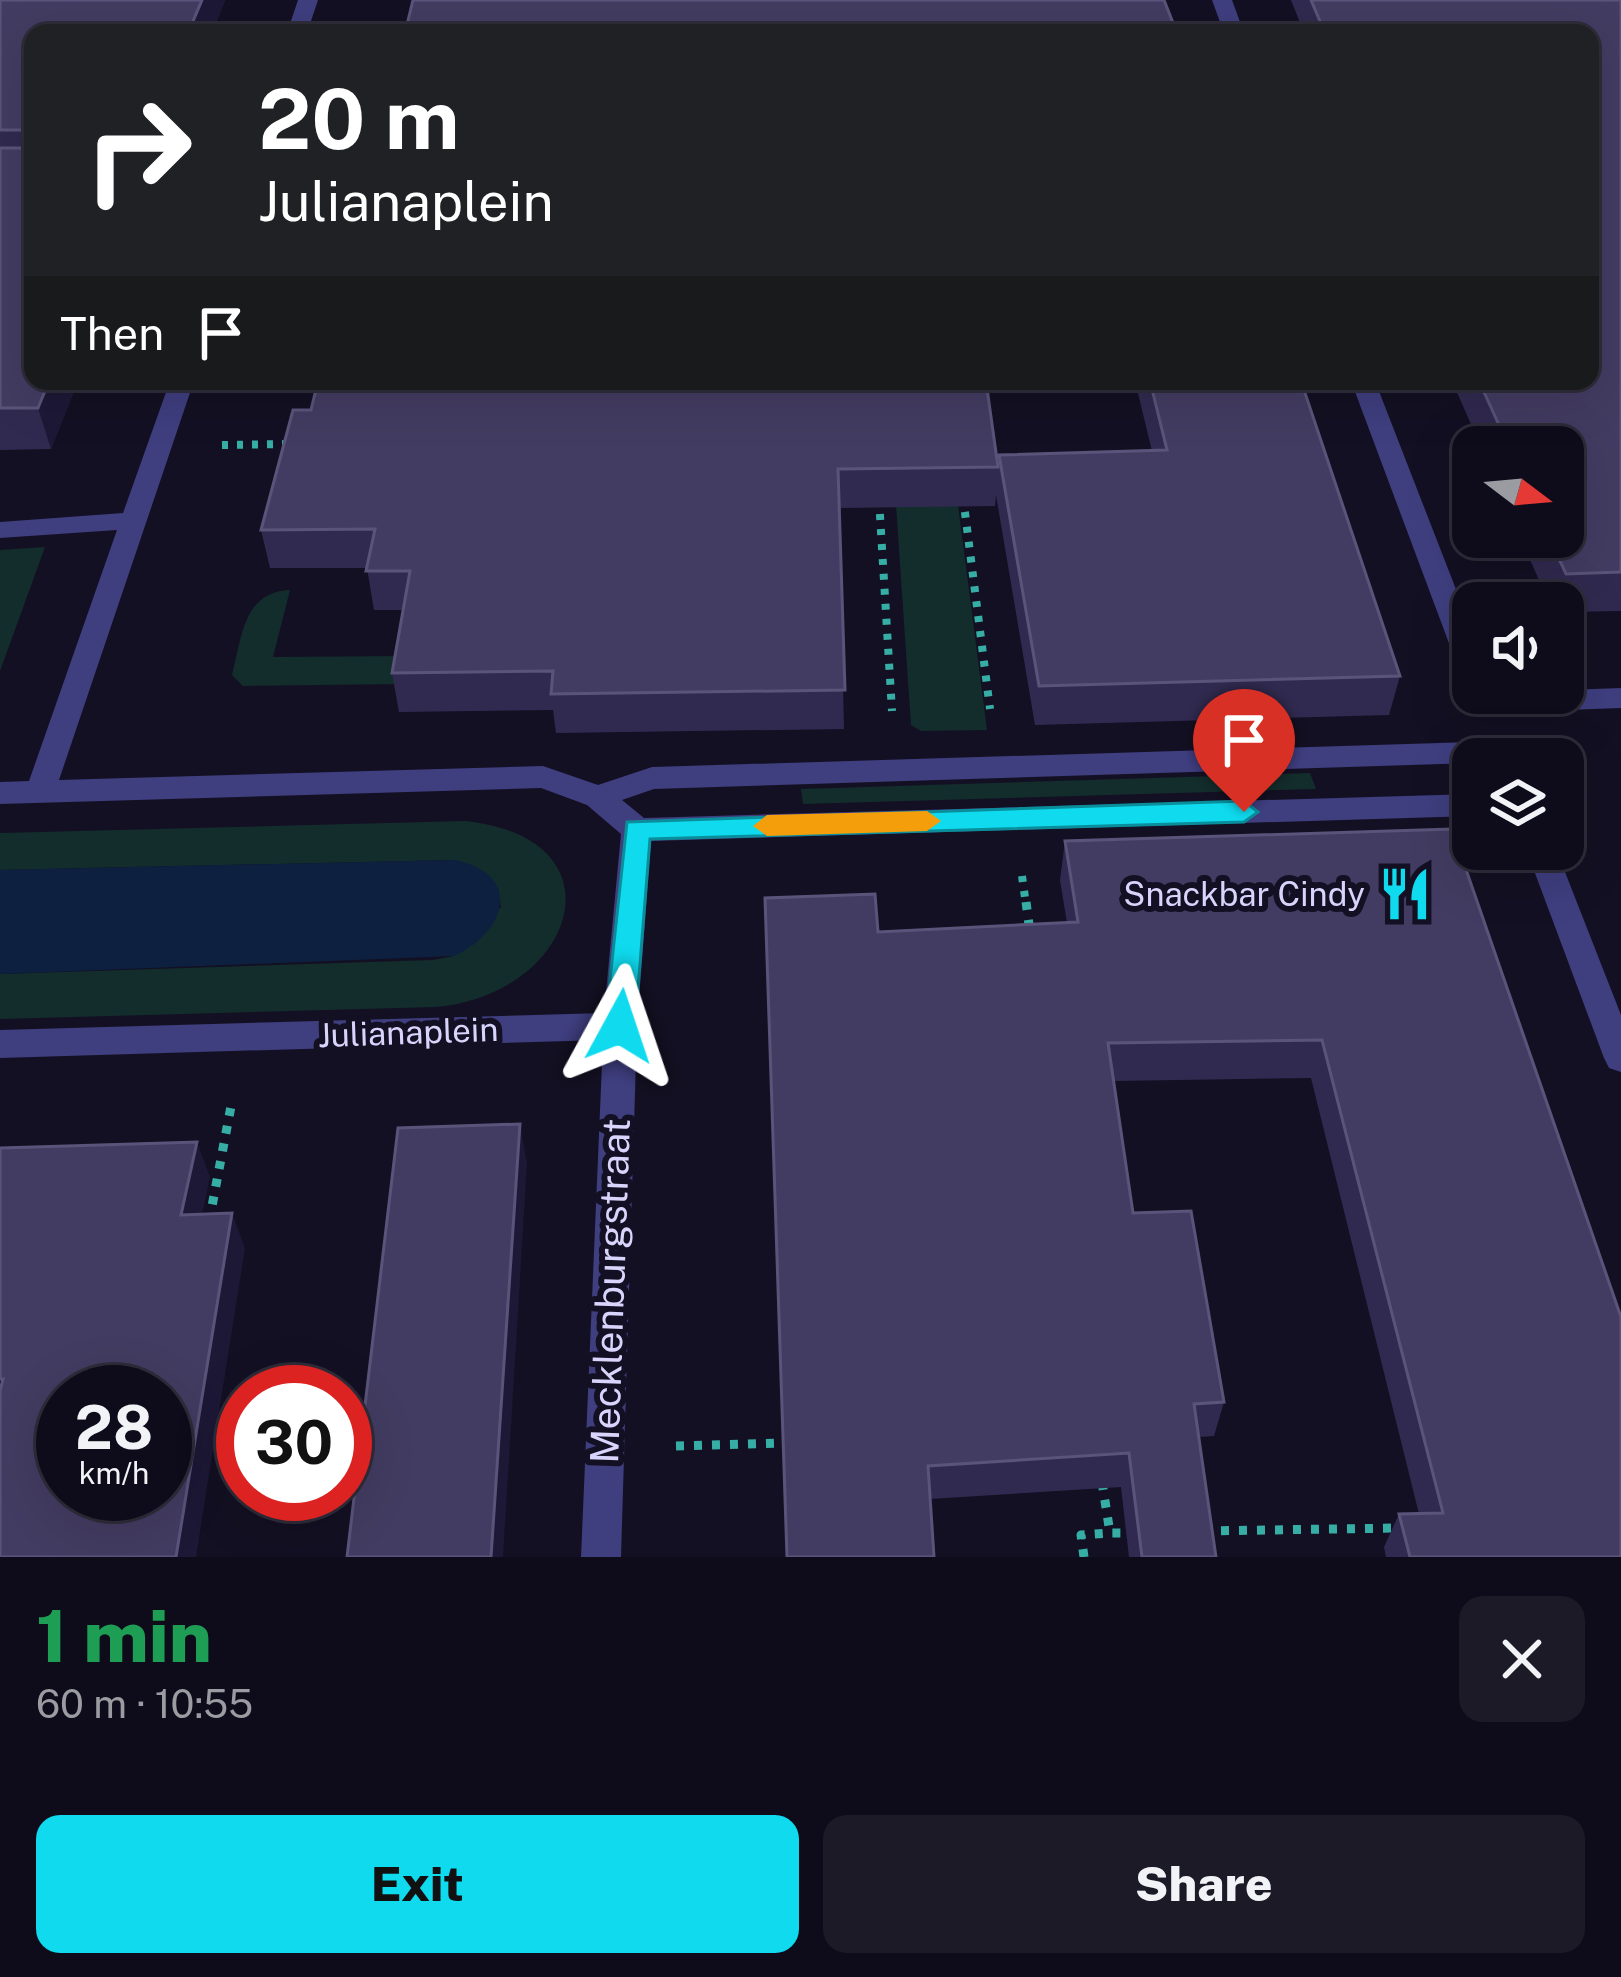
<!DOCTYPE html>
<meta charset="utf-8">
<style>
:root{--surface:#0e0c1a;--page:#1c1a27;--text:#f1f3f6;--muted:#9b9ba2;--line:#2e2c39;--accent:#0fdaee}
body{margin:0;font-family:"Public Sans",sans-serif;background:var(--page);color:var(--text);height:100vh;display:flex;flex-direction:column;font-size:45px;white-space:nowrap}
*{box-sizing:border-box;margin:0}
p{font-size:39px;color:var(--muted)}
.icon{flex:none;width:66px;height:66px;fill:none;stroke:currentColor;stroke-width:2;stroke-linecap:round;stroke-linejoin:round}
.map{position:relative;height:1557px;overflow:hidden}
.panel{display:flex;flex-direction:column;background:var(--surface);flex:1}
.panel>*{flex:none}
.banner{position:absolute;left:24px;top:24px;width:1575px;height:366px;border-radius:24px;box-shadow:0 12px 48px #0002,0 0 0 3px var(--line);background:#202124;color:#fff;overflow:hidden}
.needle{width:78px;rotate:106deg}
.buttons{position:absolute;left:1452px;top:426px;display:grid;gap:24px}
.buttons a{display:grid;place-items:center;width:132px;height:132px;border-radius:24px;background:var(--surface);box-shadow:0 12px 48px #0002,0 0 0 3px var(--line);font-size:60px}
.speed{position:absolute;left:36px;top:1365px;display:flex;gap:24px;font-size:60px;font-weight:700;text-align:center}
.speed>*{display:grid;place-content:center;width:156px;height:156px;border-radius:50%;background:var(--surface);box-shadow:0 12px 48px #0002,0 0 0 3px var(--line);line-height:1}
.speed small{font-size:30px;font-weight:400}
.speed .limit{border:18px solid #d22;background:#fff;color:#111}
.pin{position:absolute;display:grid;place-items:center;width:102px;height:102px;color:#fff;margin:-123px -51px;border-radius:50% 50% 50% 0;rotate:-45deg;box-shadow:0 0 12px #0007}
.pin .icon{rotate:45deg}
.me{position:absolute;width:132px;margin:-66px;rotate:5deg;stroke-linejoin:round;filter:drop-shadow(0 0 9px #0008)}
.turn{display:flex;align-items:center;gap:42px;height:252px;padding:0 36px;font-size:54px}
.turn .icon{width:156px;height:156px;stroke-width:2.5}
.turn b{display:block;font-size:84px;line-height:102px}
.then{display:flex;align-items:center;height:114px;padding:0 36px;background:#0003;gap:24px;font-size:45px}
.round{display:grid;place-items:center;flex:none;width:126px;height:126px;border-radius:24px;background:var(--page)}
.summary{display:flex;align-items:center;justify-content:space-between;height:204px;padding:0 36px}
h1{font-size:72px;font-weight:800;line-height:90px;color:#1e9e55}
.action{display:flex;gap:24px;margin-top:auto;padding:24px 36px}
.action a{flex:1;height:138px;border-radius:24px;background:var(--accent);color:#111;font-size:48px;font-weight:800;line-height:138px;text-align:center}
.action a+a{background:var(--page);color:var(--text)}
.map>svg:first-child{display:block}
</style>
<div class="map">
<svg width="1621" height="1557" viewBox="0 0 1621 1557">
<rect width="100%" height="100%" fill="#131023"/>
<g fill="#132d2c">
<path d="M 942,381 L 987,730 L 921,731 L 911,725 L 891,432 Z"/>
<path d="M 45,547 L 0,671 L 0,550 Z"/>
<path d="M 290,590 L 273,657 L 409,656 L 404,684 L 243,686 L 232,675 C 242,637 243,592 290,590 Z"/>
<path d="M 1310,773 L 1316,789 L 803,804 L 801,789 Z"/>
<path d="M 465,821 C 627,838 576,995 435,1007 L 0,1019 L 0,974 L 433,960 L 454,956 L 501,907 L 498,888 L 455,860 L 0,870 L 0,833 Z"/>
</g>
<path fill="#0d203f" d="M 455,860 C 524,875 506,932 454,956 L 0,974 L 0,870 Z"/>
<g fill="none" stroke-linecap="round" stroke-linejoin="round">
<g stroke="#36aea6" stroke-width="8" stroke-dasharray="6 9" stroke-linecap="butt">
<path d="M 222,445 L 291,444"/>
<path d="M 963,497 L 990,709"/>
<path d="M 879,499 L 892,711"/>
<path d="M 1022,876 L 1026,905"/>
</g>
<g stroke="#36aea6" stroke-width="9" stroke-dasharray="8 10" stroke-linecap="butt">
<path d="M 1026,902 L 1030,932"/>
<path d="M 209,1222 L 232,1101"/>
<path d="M 676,1446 L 787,1443"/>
<path d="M 1102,1482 L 1110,1533 L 1134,1533"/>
<path d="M 1203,1531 L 1398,1528"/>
<path d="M 1084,1557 L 1081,1535 L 1110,1533"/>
</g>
<g fill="#3f3e7f" fill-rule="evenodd">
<path d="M 298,0 L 318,0 L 307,33 L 287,33 Z"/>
<path d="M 1212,0 L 1232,0 L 1244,33 L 1224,33 Z"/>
<path d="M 170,381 L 194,381 L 59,780 L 543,766 L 598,785 L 652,767 L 1504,741 L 1519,752 L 1515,759 L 1473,759 L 1473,763 L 654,789 L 622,800 L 644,818 L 1473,794 L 1473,816 L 651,841 L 637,1026 L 621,1557 L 581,1557 L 603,1040 L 0,1058 L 0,1030 L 604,1013 L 621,834 L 587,805 L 541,788 L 0,804 L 0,782 L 29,781 L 117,530 L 0,538 L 0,522 L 123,513 Z"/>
<path d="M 1351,381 L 1375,381 L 1473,633 L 1473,680 L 1459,670 Z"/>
<path d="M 1621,688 L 1621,708 L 1486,713 L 1472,703 L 1486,693 Z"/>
<path d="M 1526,849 L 1556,849 L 1621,1015 L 1621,1072 L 1609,1068 L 1604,1058 Z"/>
</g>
</g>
<g fill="#312a50">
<path d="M 0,0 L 225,0 L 212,33 L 33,33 L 33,381 L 78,381 L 51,449 L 0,450 Z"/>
<path d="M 1291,0 L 1621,0 L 1621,611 L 1563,612 L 1563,603 L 1549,603 L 1520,537 L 1563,537 L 1563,447 L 1481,447 L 1452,381 L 1590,381 L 1590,33 L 1304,33 Z"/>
<path d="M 1135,381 L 1301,381 L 1400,676 L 1389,715 L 1035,725 L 996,495 L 995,506 L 839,508 L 844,729 L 556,733 L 553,710 L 399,712 L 392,673 L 403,610 L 374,610 L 367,568 L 270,568 L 261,530 L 293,410 L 998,465 L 999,455 L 1152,451 Z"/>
<path d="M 1452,829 L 1621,1557 L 1386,1557 L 1384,1547 L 1399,1514 L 1419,1514 L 1311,1078 L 1114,1081 L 1133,1213 L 1224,1402 L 1214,1436 L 1199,1437 L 1216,1557 L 1129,1557 L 1121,1487 L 930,1499 L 878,932 L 1067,923 L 1060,880 L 1065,841 Z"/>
</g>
<g fill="#1d1836">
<path d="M 202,0 L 225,0 L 212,33 L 188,33 Z"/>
<path d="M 49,381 L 78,381 L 51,449 L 38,408 Z"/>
<path d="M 520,1124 L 527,1164 L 503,1557 L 491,1557 Z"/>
<path d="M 197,1142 L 210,1177 L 195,1249 L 181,1215 Z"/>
<path d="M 232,1213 L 245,1248 L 196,1557 L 176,1557 Z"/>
</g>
<g fill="#433c62" stroke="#5a547a" stroke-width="3" fill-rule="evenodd">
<path d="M 0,0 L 202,0 L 188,33 L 33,33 L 33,381 L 49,381 L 38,408 L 0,408 L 0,148 L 25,148 L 25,130 L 0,130 Z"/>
<path d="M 413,0 L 1164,0 L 1177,33 L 405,33 Z"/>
<path d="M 1311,0 L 1621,0 L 1621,572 L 1566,574 L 1549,537 L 1563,537 L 1563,447 L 1509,447 L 1479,381 L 1590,381 L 1590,33 L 1325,33 Z"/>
<path d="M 318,381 L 986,381 L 998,467 L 838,469 L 845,690 L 551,694 L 553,671 L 392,673 L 410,571 L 366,571 L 375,529 L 261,530 L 293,410 L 311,410 Z"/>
<path d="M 1150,381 L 1301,381 L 1400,676 L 1039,686 L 999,455 L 1167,450 Z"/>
<path d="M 1452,829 L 1621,1317 L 1621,1557 L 1410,1557 L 1399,1514 L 1443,1513 L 1322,1040 L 1108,1043 L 1133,1213 L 1191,1211 L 1224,1402 L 1194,1404 L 1216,1557 L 1142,1557 L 1129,1453 L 928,1466 L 934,1557 L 787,1557 L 765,898 L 875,894 L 878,932 L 1078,922 L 1065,841 Z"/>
<path d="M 520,1124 L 491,1557 L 347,1557 L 398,1128 Z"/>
<path d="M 197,1142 L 181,1215 L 232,1213 L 176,1557 L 0,1557 L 0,1391 L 3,1379 L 0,1379 L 0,1148 ZM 63,1392 L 165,1392 L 165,1494 L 63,1494 Z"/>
</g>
<path fill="#0fdaee" stroke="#0a8e9b" stroke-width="3" d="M 1244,801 L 1258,812 L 1244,822 L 650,839 L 635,1026 L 631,1034 L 609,1034 L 605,1026 L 627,822 Z"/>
<path fill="#f59e0b" d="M 927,811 L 941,821 L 927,831 L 767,836 L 753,826 L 767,815 Z"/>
<defs>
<symbol id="restaurant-bare" viewBox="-9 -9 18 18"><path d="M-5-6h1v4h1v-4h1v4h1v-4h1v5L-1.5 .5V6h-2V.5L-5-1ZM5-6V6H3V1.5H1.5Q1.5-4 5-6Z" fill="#0fdaee" stroke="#131023" stroke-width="2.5" paint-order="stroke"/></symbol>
</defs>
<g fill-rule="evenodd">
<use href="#restaurant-bare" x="1367" y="856" width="76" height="76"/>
</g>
<g text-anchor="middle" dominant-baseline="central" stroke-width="12" stroke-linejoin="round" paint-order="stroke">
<g font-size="33" fill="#d9d4fc" stroke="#131023" text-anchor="end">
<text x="1365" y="894">Snackbar Cindy</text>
</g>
<g font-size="33" fill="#d9d4fc" stroke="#131023">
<text transform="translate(408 1032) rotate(-2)">Julianaplein</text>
</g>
<g font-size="39" fill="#d9d4fc" stroke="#131023">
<text transform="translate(610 1291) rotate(-88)">Mecklenburgstraat</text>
</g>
</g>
</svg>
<div class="buttons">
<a><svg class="needle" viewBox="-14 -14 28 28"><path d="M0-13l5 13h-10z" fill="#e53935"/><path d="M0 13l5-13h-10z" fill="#9b9ba2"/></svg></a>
<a><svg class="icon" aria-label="sound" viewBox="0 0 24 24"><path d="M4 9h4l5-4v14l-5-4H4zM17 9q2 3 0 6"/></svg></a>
<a><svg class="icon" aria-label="layers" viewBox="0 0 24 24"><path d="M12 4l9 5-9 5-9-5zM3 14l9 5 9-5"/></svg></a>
</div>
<div class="speed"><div>28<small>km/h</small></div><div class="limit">30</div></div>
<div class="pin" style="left:1244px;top:812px;background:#d93025"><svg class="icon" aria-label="arrive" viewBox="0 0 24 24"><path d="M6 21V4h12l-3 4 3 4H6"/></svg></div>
<svg class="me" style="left:620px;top:1026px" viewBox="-20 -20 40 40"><path d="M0-17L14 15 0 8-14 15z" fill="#0fdaee" stroke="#fff" stroke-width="4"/></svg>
<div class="banner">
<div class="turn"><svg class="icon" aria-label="right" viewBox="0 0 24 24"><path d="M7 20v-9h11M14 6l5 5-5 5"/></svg><div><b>20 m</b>Julianaplein</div></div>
<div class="then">Then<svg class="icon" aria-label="arrive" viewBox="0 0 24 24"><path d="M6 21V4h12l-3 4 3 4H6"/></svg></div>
</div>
</div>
<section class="panel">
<div class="summary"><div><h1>1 min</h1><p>60 m · 10:55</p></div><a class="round"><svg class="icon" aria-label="close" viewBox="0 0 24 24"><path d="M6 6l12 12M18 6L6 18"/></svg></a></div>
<div class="action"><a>Exit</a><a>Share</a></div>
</section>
